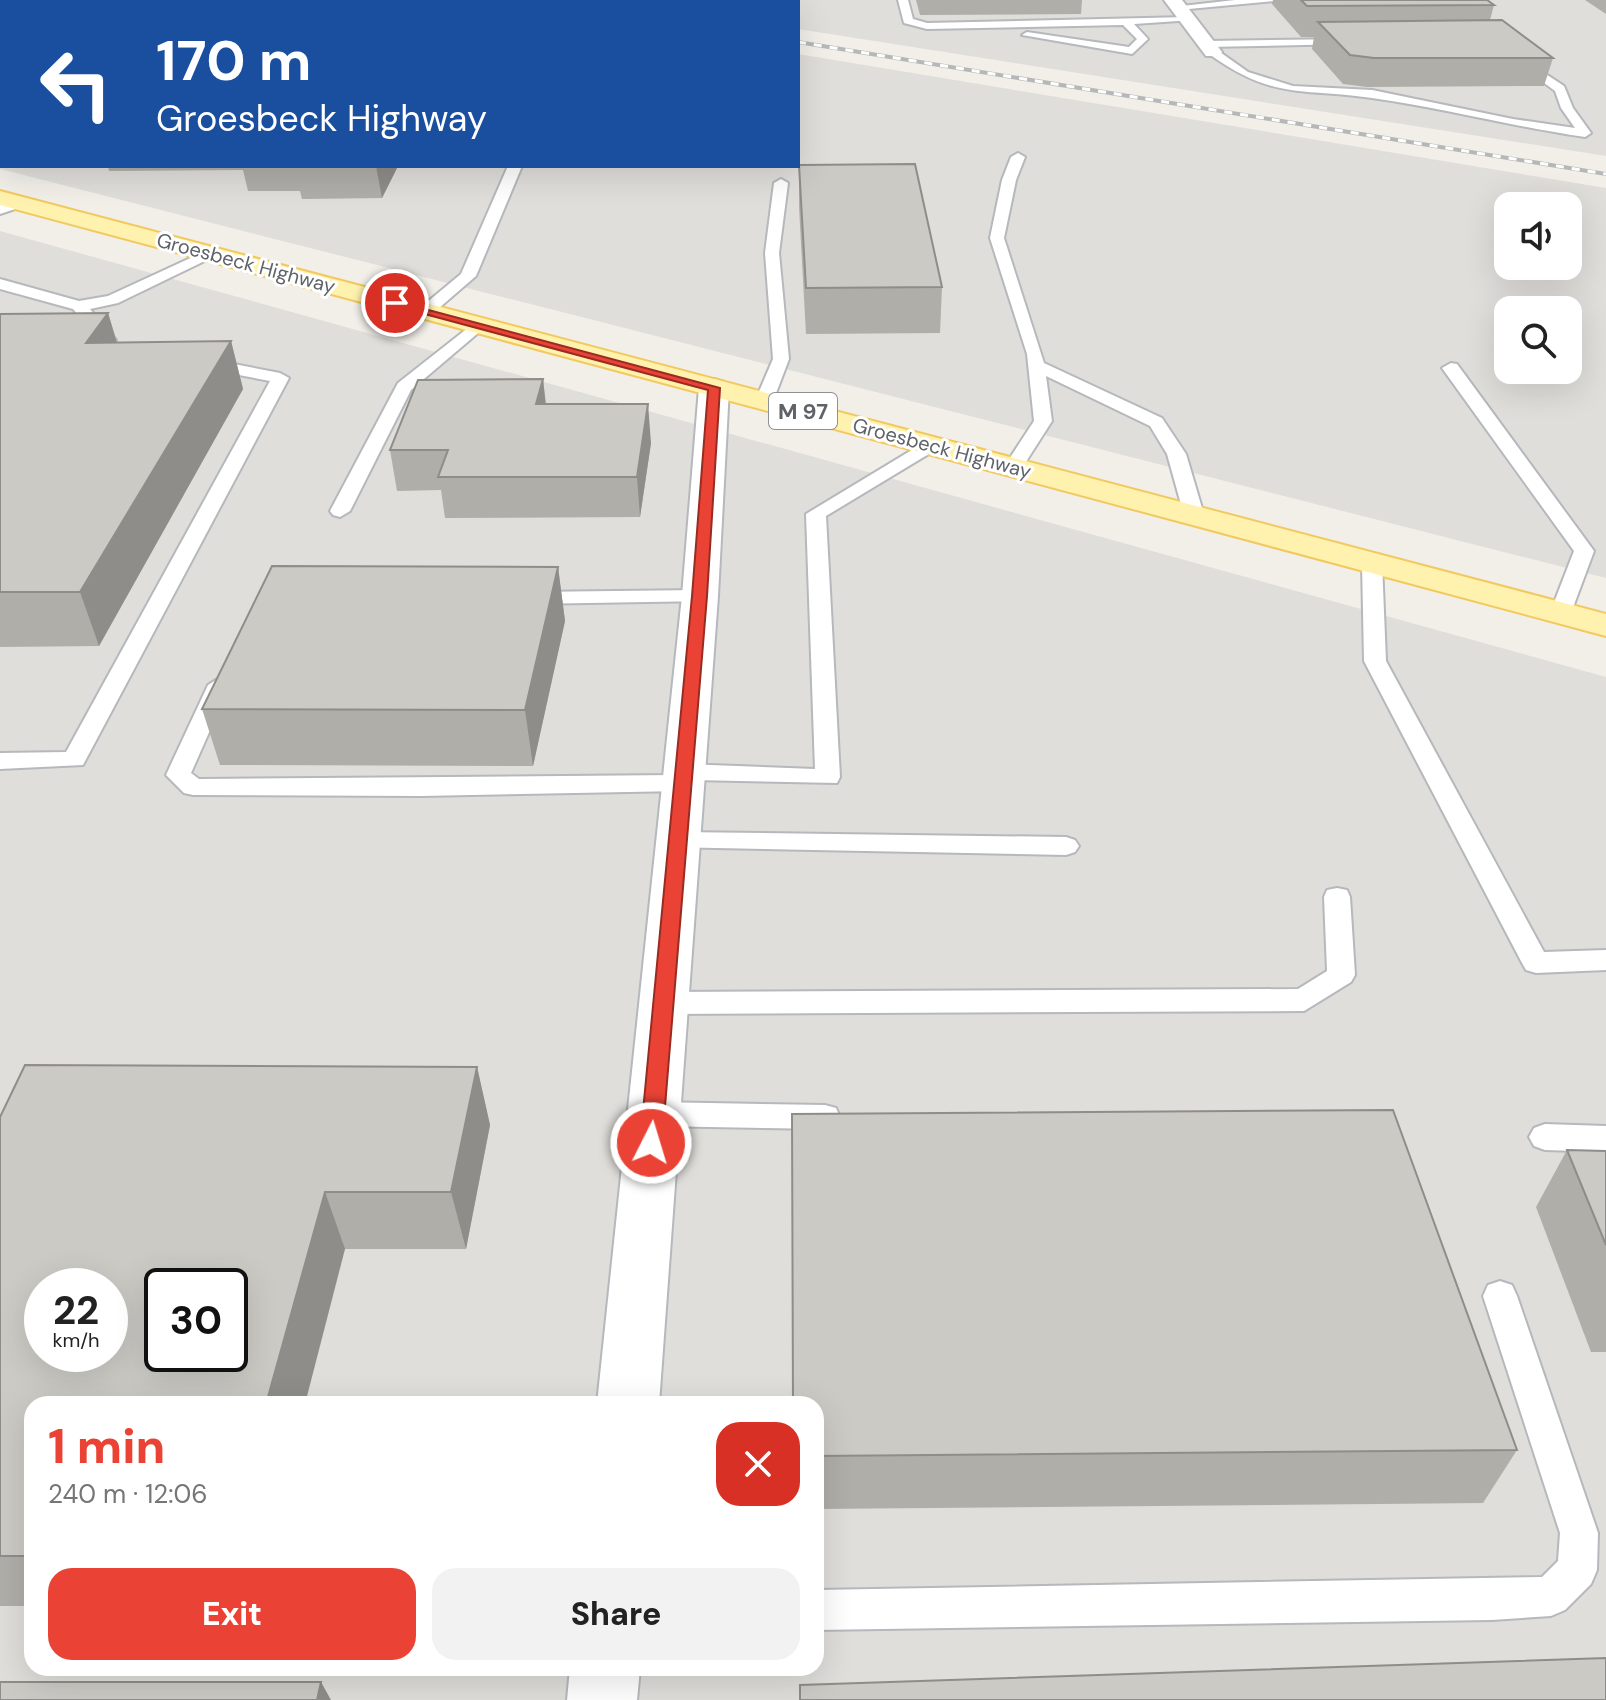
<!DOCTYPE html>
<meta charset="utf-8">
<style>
:root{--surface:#fff;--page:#f2f2f2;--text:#222;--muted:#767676;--accent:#ea4335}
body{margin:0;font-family:"DM Sans",sans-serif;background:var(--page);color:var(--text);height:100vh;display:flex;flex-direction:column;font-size:30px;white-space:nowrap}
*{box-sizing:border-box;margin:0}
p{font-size:26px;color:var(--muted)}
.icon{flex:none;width:44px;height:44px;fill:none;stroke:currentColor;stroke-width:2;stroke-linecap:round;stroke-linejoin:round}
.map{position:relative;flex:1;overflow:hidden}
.sheet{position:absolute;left:24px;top:1396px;width:800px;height:280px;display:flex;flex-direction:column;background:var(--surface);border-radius:24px;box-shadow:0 8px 32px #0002}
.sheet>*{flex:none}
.banner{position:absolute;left:0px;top:0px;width:800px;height:168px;box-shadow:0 8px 32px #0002;background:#1a4fa0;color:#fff;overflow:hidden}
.fabs{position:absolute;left:1494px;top:192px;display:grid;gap:16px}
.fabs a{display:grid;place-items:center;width:88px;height:88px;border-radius:16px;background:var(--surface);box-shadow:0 8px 32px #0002;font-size:40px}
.speed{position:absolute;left:24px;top:1268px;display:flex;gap:16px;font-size:40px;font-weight:700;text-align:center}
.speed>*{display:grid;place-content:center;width:104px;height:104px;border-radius:50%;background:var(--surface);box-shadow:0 8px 32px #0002;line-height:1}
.speed small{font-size:20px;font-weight:400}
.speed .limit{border:4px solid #111;border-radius:12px;background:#fff;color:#111}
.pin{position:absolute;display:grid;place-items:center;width:68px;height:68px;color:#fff;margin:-34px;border:4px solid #fff;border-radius:50%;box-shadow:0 2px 8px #0007}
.me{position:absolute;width:88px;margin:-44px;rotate:5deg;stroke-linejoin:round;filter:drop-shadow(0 0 6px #0008)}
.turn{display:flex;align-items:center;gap:28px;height:168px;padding:0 24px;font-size:36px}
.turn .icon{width:104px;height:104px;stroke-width:2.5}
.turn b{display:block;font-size:56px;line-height:68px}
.round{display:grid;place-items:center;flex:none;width:84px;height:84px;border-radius:24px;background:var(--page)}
.overview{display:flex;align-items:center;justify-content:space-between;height:136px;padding:0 24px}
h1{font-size:48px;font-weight:800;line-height:60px;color:var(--accent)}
.button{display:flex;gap:16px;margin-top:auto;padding:16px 24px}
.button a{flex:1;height:92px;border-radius:24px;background:var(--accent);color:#fff;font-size:32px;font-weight:800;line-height:92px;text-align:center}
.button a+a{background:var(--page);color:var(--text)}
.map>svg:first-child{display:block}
</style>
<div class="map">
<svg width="1606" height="1700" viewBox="0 0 1606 1700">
<rect width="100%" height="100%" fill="#f1efe8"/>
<g fill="#e0deda" fill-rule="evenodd">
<path d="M 0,0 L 493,2 L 2,2 L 2,166 L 798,166 L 798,54 L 1606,188 L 1606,578 L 0,169 ZM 1508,206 L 1568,206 L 1568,266 L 1508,266 ZM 1508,310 L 1568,310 L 1568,370 L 1508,370 Z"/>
<path d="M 609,0 L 1606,0 L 1606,156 L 798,29 L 798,2 Z"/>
<path d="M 0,231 L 1606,677 L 1606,1700 L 0,1700 ZM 42,1286 L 110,1286 L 110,1354 L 42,1354 ZM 162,1286 L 230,1286 L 230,1354 L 162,1354 ZM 32,1404 L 816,1404 L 816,1668 L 32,1668 Z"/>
</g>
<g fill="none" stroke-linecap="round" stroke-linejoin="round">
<defs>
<g id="lane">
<path d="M 898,0 L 908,0 L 913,19 L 927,23 L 1188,17 L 1193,20 L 1134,24 L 1148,39 L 1132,54 L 1022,35 L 1027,32 L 1129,47 L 1137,39 L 1123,25 L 927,29 L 904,23 Z"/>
<path d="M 1235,0 L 1285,0 L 1178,10 L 1173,7 Z"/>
<rect x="0" y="27" width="2" height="6"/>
<path d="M 1347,39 L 1351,44 L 1207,47 L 1201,44 L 1207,41 Z"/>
<path d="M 1209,50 L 1217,50 L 1248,72 L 1293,86 L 1372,90 L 1513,119 L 1575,128 L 1561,108 L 1555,91 L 1516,62 L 1520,57 L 1564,86 L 1573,108 L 1591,133 L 1585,137 C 1514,127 1444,108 1372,98 C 1301,88 1273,100 1209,54 Z"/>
<path d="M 1018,153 L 1025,157 L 1016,180 L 1004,238 L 1044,363 L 1162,418 L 1186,454 L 1204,515 L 1201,519 L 1194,521 L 1184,515 L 1167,454 L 1150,426 L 1046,376 L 1052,421 L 1020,471 L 1006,471 L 1004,467 L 1034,421 L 1027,354 L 990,238 L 1002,180 L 1011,157 Z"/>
<path d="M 508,166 L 522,166 L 476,276 L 432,314 L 420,314 L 420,308 L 461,274 Z"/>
<path d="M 781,179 L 788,183 L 779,253 L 789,359 L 773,401 L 764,406 L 755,401 L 773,359 L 765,253 L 774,183 Z"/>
<path d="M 19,199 L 24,200 L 24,206 L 0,214 L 0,205 Z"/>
<path d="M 210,249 L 215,250 L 215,256 L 118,303 L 90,309 L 116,340 L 108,345 L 102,344 L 73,309 L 0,289 L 0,279 L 79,301 L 108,296 Z"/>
<path d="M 478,320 L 486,325 L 484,328 L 411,390 L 350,511 L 340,517 L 333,515 L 330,511 L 398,383 Z"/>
<path d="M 203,358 L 280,373 L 289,378 L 83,765 L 0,769 L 0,753 L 66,752 L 270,381 L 197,367 L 195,363 Z"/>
<path d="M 1451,363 L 1457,364 L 1594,551 L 1569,618 L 1553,618 L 1550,613 L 1574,551 L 1442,368 Z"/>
<path d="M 930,439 L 937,441 L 937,449 L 826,516 L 840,777 L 837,783 L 692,780 L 691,789 L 682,791 L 421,796 L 193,795 L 184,793 L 166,775 L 208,685 L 219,678 L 230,685 L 191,773 L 199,779 L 674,775 L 675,767 L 684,764 L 815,769 L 806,514 Z"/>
<path d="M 1372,557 L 1382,563 L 1386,661 L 1544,952 L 1606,950 L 1606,970 L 1536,973 L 1526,970 L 1522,963 L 1364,661 L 1362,563 Z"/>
<path d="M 700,590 L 711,596 L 708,601 L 529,604 L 518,598 L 529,592 Z"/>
<path d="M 677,832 L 1066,837 L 1075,840 L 1079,846 L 1075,852 L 1066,855 L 668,847 L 664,841 L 668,835 Z"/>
<path d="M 1337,888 L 1347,890 L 1350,897 L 1355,975 L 1351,982 L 1304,1011 L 662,1014 L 652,1011 L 648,1003 L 652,995 L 662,992 L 1298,989 L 1327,971 L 1324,897 L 1327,890 Z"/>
<path d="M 653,1102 L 825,1105 L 836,1108 L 840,1117 L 836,1126 L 825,1129 L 653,1126 L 642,1123 L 638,1114 L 642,1105 Z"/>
<path d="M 1545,1124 L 1606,1126 L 1606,1152 L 1545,1150 L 1534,1146 L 1529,1137 L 1534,1128 Z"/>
<path d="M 1500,1281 L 1512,1285 L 1517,1296 L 1598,1533 L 1597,1570 L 1591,1584 L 1565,1610 L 1551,1616 L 1492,1620 L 816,1630 L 816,1590 L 1542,1577 L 1558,1561 L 1560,1533 L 1483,1296 L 1488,1285 Z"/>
</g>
<g id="street">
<path d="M 1164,0 L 1182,0 L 1222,52 L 1220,56 L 1206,56 Z"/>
<path d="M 714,379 L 724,382 L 729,388 L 718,596 L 659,1404 L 597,1404 L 682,596 L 699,388 L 704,382 Z"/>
<path d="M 570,1668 L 640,1668 L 637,1700 L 567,1700 Z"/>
</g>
<path id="primary" d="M 0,191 L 1606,614 L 1606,636 L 0,205 Z"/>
</defs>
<use href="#lane" stroke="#b5b8bc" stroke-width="4"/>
<use href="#street" stroke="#b5b8bc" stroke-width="4"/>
<use href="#primary" stroke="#f2c960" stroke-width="4"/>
<use href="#lane" fill="#fff" fill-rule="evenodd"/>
<use href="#street" fill="#fff" fill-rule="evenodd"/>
<use href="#primary" fill="#fff2af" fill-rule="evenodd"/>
<defs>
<g id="rail">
<path d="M 540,0 L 552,2"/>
<path d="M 798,42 L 1606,174"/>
</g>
</defs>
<use href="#rail" stroke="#b6b7b8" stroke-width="4"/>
<use href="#rail" stroke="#fff" stroke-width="3" stroke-dasharray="8" stroke-linecap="butt"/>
</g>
<g fill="#afaea9">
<path d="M 916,0 L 1082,0 L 1081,14 L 920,15 Z"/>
<path d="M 1273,0 L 1487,0 L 1494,5 L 1490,20 L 1553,58 L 1544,86 L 1367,87 L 1343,84 L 1312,49 L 1314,37 L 1301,37 L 1272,4 Z"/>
<path d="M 1585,0 L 1606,0 L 1606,14 Z"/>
<path d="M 799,165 L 942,287 L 940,333 L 806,334 L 799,207 Z"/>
<path d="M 108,166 L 398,166 L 382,198 L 302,199 L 300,191 L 248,191 L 243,170 L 109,171 Z"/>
<path d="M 108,313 L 117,342 L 231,341 L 243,389 L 99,646 L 0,647 L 0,314 Z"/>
<path d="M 543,379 L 546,404 L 651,443 L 640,517 L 445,518 L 441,490 L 397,491 L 390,450 Z"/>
<path d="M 558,567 L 565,621 L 533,766 L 220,765 L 202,709 Z"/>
<path d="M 477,1067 L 490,1125 L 466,1249 L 345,1249 L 32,1404 L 32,1606 L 0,1606 L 0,1117 Z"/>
<path d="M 1567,1150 L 1606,1151 L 1606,1352 L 1591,1352 L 1536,1207 Z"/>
<path d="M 816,1404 L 1517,1450 L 1483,1503 L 816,1509 Z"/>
</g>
<g fill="#8f8d8a">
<path d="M 376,166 L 398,166 L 382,198 Z"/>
<path d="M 108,313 L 122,360 L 86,343 Z"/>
<path d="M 231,341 L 243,389 L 99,646 L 80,592 Z"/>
<path d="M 543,379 L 547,418 L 536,404 Z"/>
<path d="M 648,404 L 651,443 L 640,517 L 637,477 Z"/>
<path d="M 558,567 L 565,621 L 533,766 L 525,710 Z"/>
<path d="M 477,1067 L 490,1125 L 466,1249 L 451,1192 Z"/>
<path d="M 325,1192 L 345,1249 L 305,1404 L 266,1404 Z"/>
<path d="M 321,1682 L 331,1700 L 317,1700 Z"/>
</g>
<g fill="#cccac5" stroke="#8f8d8a" stroke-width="2" fill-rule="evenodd">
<path d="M 1301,0 L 1487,0 L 1494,5 L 1307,6 Z"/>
<path d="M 1502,20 L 1553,58 L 1374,58 L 1350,55 L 1318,22 Z"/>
<path d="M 915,164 L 942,287 L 806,288 L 799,165 Z"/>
<path d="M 108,313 L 86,343 L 231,341 L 80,592 L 0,592 L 0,314 Z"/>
<path d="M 543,379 L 536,404 L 648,404 L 637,477 L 438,477 L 448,450 L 390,450 L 418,380 Z"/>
<path d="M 272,566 L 558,567 L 525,710 L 202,709 Z"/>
<path d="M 25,1065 L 477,1067 L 451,1192 L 325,1192 L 266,1404 L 32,1404 L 32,1556 L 0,1556 L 0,1117 ZM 42,1286 L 110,1286 L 110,1354 L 42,1354 ZM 162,1286 L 230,1286 L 230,1354 L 162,1354 Z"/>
<path d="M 1393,1110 L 1517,1450 L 816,1456 L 816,1404 L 793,1404 L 792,1114 Z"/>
<path d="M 1567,1150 L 1606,1151 L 1606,1245 Z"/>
<path d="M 1606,1658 L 1606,1700 L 800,1700 L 800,1685 Z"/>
<path d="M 0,1682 L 321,1682 L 317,1700 L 0,1700 Z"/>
</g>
<path fill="#ea4335" stroke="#982c22" stroke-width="2" d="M 391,300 L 720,388 L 707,596 L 662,1143 L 658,1150 L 643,1150 L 640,1143 L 692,596 L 708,390 L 391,305 Z"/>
<g text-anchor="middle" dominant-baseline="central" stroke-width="6" stroke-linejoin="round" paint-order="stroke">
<g font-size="20" fill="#5f6368" stroke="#fff">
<text transform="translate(246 263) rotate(15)">Groesbeck Highway</text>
<text transform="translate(942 448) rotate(15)">Groesbeck Highway</text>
</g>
<rect fill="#fff" stroke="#8f9295" stroke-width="2" x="769" y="393" width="68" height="36" rx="6"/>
<g font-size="22" font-weight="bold" fill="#5f6368">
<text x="803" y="411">M 97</text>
</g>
</g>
</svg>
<div class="fabs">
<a><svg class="icon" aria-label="sound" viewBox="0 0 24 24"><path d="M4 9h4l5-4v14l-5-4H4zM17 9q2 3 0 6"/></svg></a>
<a><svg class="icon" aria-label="search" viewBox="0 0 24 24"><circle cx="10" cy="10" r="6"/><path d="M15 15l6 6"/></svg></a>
</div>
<div class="speed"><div>22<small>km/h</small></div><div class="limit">30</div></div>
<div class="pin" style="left:395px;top:303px;background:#d93025"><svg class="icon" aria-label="arrive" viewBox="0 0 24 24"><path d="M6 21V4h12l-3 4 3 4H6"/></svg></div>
<svg class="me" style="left:651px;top:1143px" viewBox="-20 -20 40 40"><circle r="17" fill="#ea4335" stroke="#fff" stroke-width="3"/><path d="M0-11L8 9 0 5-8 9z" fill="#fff"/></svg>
<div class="banner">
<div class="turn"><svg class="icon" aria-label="left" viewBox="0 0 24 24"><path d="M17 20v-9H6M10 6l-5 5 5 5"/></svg><div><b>170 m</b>Groesbeck Highway</div></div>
</div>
<section class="sheet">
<div class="overview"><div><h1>1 min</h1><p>240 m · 12:06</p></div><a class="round" style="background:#d93025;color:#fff"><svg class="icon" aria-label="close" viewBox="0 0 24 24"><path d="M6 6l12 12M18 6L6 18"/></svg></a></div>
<div class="button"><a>Exit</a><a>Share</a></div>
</section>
</div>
